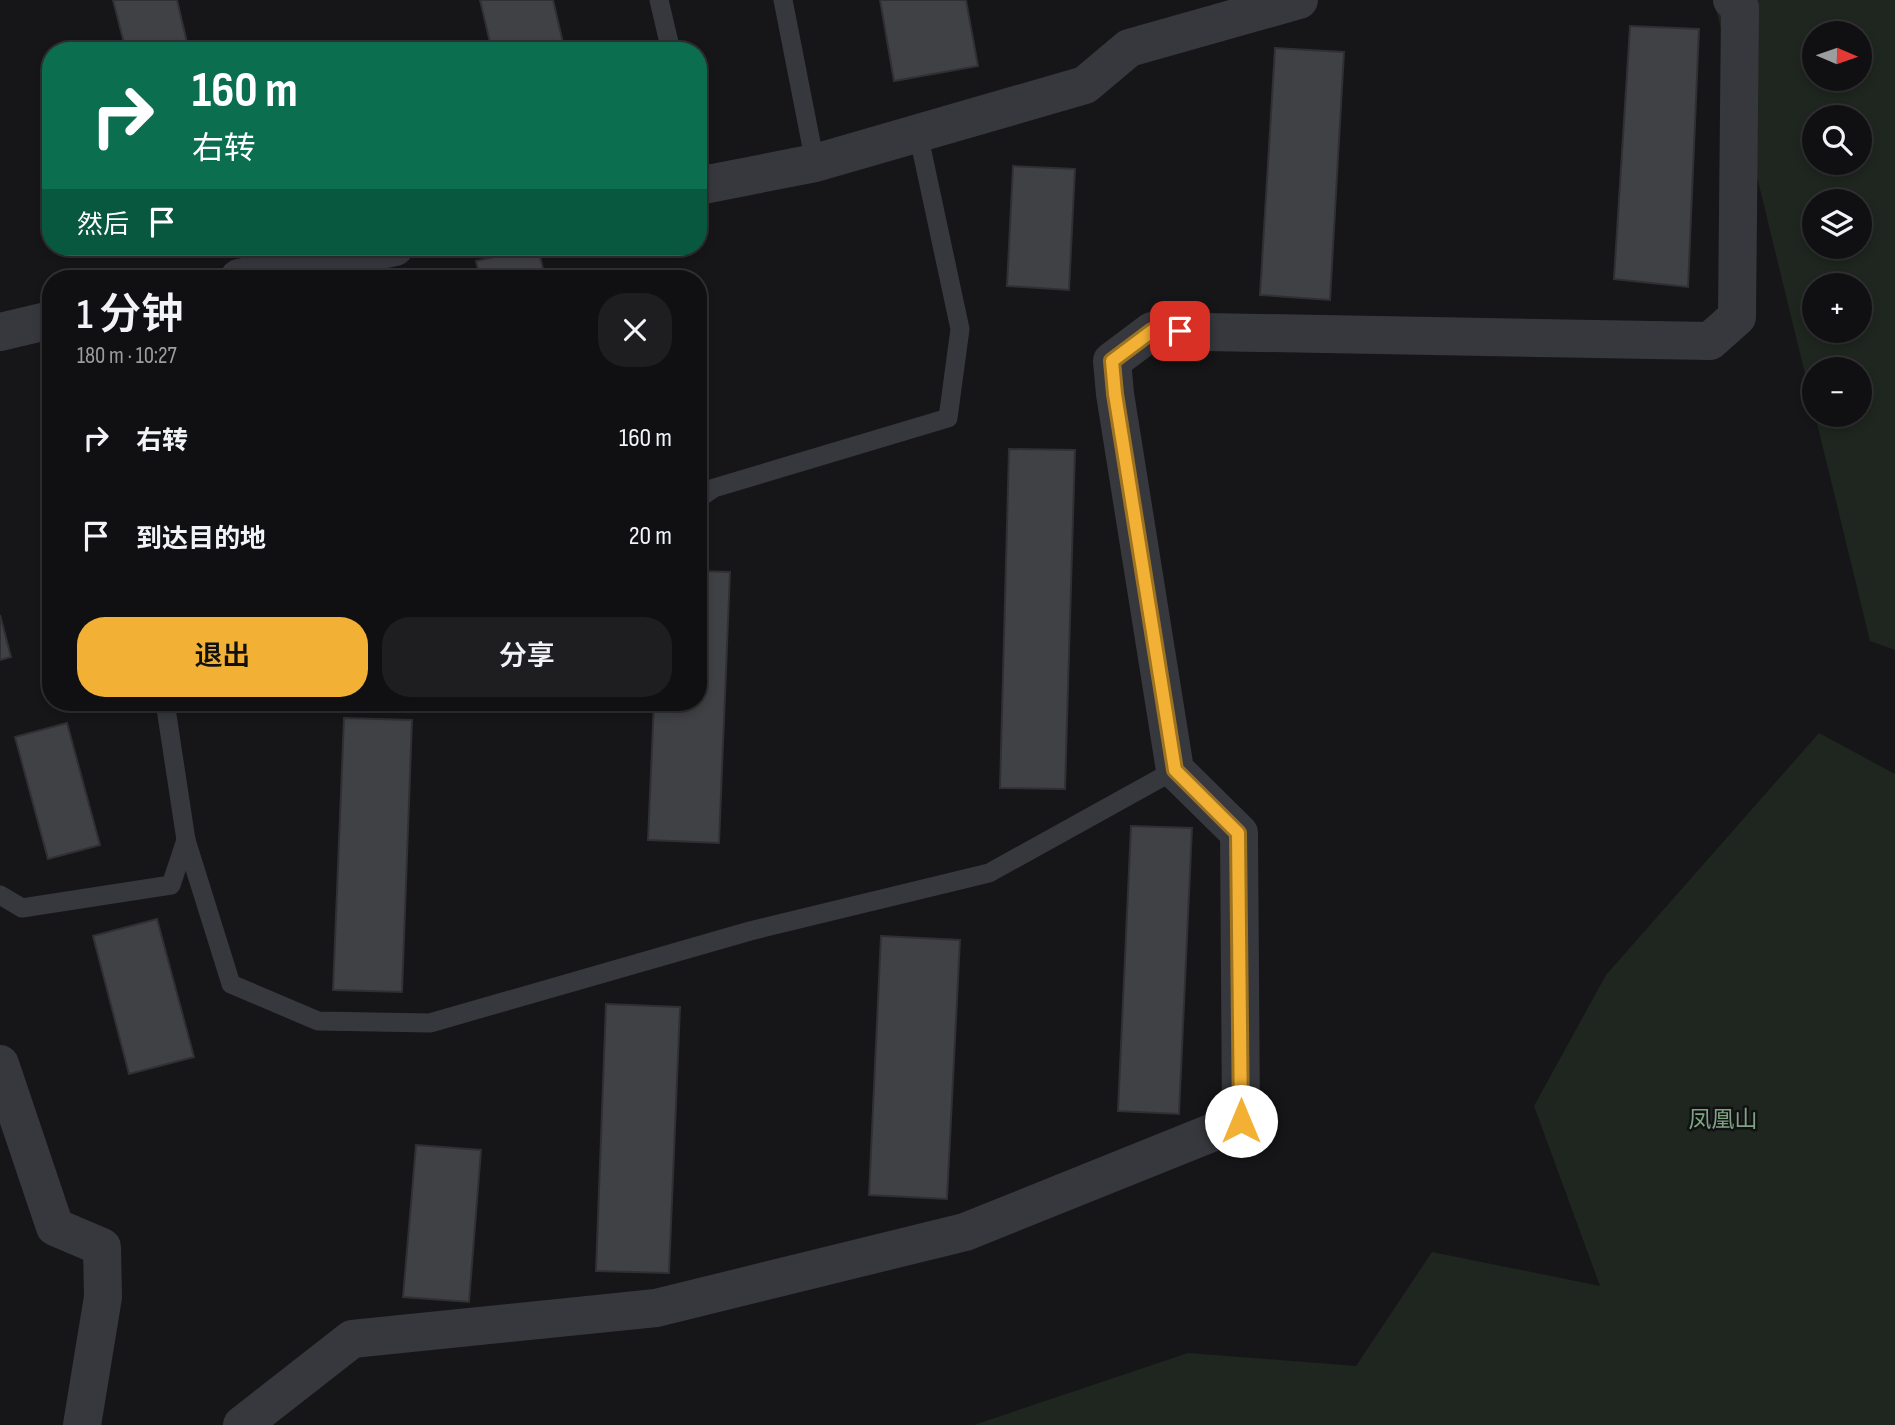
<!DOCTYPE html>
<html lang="zh">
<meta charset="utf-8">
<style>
:root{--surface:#101012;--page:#1e1e20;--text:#f1f3f6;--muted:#9c9d9f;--line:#303032;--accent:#f2b134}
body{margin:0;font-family:"Sofia Sans Condensed","Noto Sans SC",sans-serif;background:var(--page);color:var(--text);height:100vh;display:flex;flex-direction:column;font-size:26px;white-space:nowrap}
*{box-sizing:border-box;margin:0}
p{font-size:23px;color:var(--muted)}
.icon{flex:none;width:38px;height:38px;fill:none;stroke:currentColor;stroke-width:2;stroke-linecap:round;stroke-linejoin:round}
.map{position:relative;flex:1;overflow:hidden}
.details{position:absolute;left:42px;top:270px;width:665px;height:441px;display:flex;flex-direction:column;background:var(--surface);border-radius:28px;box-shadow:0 4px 10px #0003,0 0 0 2px var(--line)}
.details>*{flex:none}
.banner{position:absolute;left:42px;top:42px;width:665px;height:214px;border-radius:28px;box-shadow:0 4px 10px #0003,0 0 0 2px var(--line);background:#0b6e4f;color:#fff;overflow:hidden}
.needle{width:46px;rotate:92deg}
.controls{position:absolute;left:1802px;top:21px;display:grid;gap:14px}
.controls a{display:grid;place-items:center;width:70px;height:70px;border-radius:50%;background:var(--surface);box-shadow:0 4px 10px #0003,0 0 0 2px var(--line);font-size:35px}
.pin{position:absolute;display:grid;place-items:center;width:60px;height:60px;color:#fff;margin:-30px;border-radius:14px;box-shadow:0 4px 10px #0006}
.me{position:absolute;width:77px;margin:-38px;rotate:0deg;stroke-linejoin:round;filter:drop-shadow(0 0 5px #0008)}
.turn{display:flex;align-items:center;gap:24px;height:147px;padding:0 35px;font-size:32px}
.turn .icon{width:91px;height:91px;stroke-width:2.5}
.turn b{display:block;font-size:49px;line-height:60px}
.then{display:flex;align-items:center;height:66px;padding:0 35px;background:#0003;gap:14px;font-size:26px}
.round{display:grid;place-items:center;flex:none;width:74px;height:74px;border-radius:28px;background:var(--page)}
.headline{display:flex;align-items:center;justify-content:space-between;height:119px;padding:0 35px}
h1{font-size:42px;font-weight:600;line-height:52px}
.action{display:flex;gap:14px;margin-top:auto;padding:14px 35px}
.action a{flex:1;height:80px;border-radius:28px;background:var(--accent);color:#111;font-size:28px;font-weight:600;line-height:80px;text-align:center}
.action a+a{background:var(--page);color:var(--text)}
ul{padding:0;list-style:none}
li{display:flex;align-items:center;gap:21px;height:98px;padding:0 35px}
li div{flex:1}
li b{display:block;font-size:26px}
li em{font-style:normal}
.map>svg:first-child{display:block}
</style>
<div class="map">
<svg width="1895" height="1425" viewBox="0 0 1895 1425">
<rect width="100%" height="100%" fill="#161618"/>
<g fill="#1e261f" fill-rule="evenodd">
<path d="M 1714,0 L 1895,0 L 1895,650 L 1870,641 ZM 1815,33 L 1860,33 L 1860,79 L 1815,79 ZM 1815,117 L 1860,117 L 1860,163 L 1815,163 ZM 1815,201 L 1860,201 L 1860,247 L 1815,247 ZM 1815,285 L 1860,285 L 1860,331 L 1815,331 ZM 1815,369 L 1860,369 L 1860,415 L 1815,415 Z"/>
<path d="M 1819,733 L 1895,774 L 1895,1425 L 974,1425 L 1188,1353 L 1356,1366 L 1432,1252 L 1600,1286 L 1534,1106 L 1606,975 Z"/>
</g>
<g fill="#404145" stroke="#303034" stroke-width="2">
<path d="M 113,0 L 177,0 L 189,51 L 126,51 Z"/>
<path d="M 480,0 L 553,0 L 565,51 L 492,51 Z"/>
<path d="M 880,0 L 966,0 L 978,66 L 894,81 Z"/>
<path d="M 1630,26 L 1699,29 L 1688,287 L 1614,279 Z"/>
<path d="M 1275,48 L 1344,52 L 1330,300 L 1260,295 Z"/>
<path d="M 1013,166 L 1075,169 L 1069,290 L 1007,286 Z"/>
<path d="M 538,247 L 545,278 L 480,278 L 476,261 Z"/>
<path d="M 1009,449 L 1075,450 L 1065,789 L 1000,788 Z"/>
<path d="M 698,571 L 730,572 L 719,843 L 648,840 L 654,702 L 698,702 Z"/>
<path d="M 0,615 L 11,657 L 0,660 Z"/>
<path d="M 344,718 L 412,720 L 402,992 L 333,990 Z"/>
<path d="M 67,723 L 100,845 L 48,859 L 15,737 Z"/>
<path d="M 1131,826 L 1192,828 L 1179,1114 L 1118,1111 Z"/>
<path d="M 157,919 L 194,1057 L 129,1074 L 93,936 Z"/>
<path d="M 881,936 L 960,940 L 947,1199 L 869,1195 Z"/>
<path d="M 606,1004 L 680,1007 L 669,1273 L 596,1271 Z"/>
<path d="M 416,1145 L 481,1150 L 469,1302 L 403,1297 Z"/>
</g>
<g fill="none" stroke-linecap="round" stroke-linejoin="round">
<g stroke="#37383d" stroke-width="19">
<path d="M 659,0 L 671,51"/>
<path d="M 783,0 L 815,163"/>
<path d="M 698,499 L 714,488 L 948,418 L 960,329 L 918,133"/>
<path d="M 165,702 L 186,840 L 231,984 L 318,1021 L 430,1023 L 750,931 L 989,873 L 1175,770"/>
<path d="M 0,895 L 22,908 L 171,885 L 186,840"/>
</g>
<g stroke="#37383d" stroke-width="38">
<path d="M 698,186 L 815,163 L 1085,85 L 1129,48 L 1299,0"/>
<path d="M 239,278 L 395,247"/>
<path d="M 0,332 L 51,320"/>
<path d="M 0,1064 L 55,1227 L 102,1247 L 103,1297 L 82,1425"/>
<path d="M 242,1425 L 352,1339 L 656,1308 L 965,1232 L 1241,1121 L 1239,833 L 1175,770 L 1115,394 L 1112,361 L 1152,331 L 1710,341 L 1737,317 L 1740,8 L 1732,0"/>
</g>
</g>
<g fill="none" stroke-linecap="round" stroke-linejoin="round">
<defs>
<path id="route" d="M 1180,331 L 1152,331 L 1112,361 L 1115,394 L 1175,770 L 1238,833 L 1241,1121"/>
</defs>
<use href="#route" stroke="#9d7322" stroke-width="18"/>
<use href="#route" stroke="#f2b134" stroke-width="12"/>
</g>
<g text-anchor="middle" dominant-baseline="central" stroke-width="5" stroke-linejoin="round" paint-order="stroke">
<g font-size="23" fill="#7fa381" stroke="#111113">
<text x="1723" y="1120">凤凰山</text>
</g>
</g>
</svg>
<div class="controls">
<a><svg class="needle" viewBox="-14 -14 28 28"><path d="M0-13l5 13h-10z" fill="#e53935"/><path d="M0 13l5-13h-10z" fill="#9c9d9f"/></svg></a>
<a><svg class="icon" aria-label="search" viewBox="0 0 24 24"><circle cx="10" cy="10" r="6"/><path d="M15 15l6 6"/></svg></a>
<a><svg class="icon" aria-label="layers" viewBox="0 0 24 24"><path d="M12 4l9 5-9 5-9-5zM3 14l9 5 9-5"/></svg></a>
<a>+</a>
<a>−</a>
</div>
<div class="pin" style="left:1180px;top:331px;background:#d93025"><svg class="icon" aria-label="arrive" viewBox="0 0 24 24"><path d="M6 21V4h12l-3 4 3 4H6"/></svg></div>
<svg class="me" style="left:1241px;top:1121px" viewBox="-20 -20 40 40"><circle r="19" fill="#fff"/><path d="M0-13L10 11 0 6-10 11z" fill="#f2b134"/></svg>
<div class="banner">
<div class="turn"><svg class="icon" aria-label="right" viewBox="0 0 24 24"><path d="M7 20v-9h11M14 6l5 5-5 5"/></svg><div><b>160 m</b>右转</div></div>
<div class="then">然后<svg class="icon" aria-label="arrive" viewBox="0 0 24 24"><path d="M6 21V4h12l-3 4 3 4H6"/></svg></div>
</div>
<section class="details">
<div class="headline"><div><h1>1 分钟</h1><p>180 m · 10:27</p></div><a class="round"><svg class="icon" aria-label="close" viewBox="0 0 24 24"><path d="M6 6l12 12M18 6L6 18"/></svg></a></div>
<ul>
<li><svg class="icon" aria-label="right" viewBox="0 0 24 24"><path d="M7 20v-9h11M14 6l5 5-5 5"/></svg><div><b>右转</b></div><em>160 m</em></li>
<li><svg class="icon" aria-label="arrive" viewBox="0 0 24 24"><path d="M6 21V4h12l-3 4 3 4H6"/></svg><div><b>到达目的地</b></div><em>20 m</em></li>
</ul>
<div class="action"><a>退出</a><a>分享</a></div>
</section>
</div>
